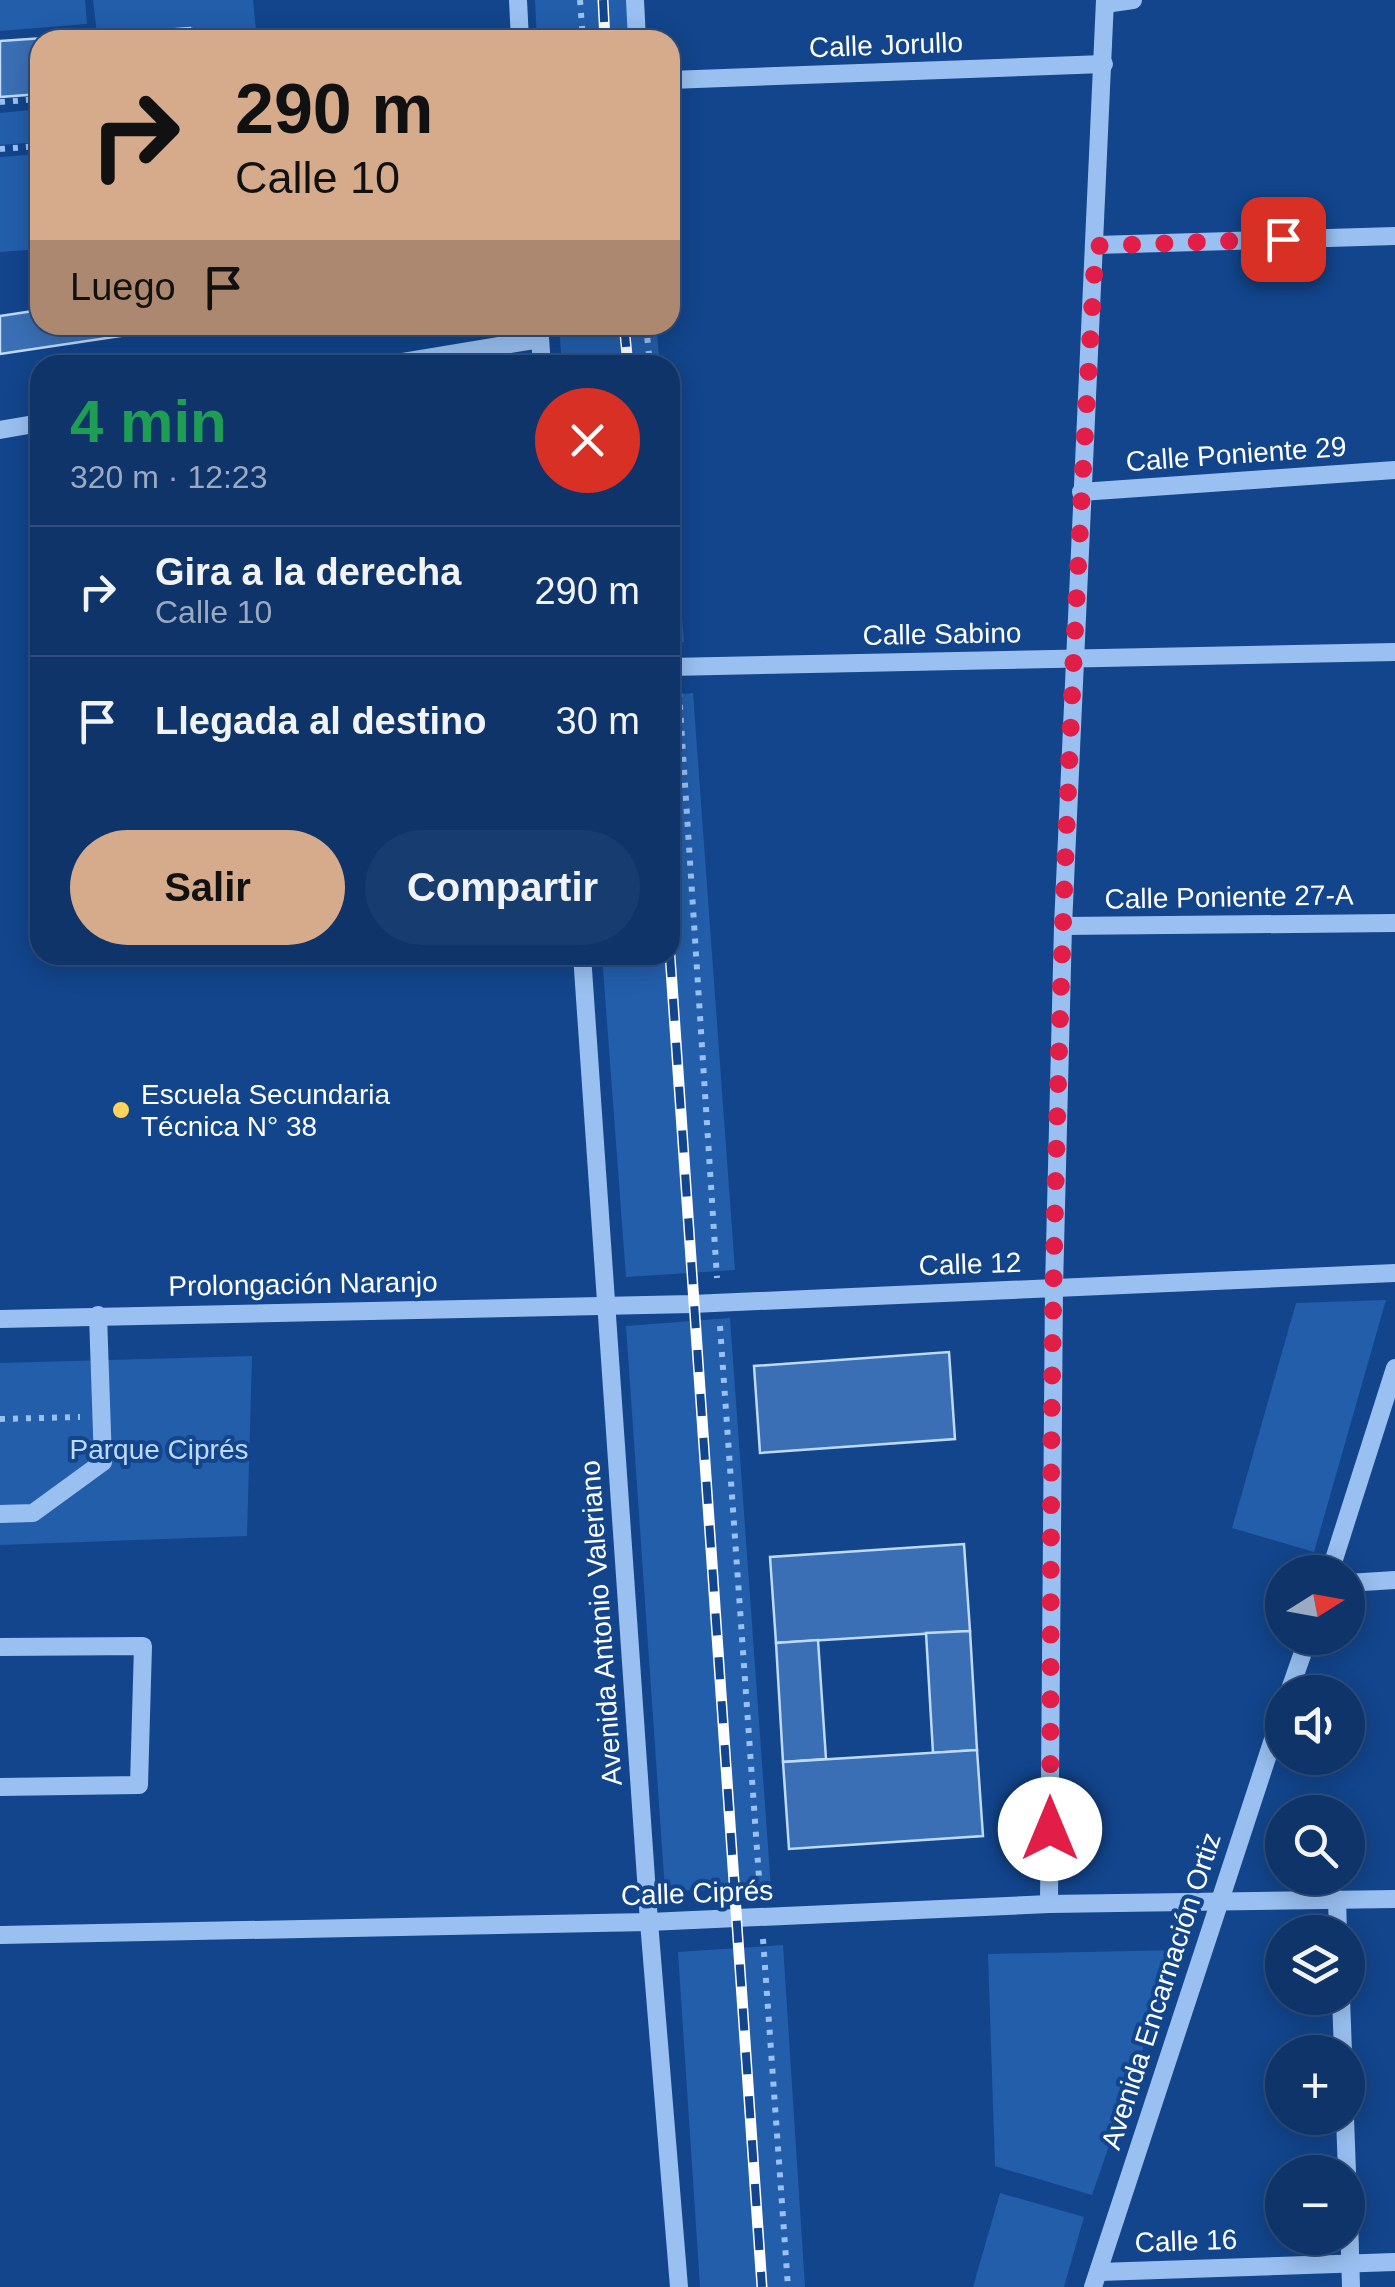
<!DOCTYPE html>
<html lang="es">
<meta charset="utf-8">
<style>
:root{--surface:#0e3469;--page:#173c6f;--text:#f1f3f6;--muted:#9baac0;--line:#2e4f7d;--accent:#d6ab8b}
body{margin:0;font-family:Arial,sans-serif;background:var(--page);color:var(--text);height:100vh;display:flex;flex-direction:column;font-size:38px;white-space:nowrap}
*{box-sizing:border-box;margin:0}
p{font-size:32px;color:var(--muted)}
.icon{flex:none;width:55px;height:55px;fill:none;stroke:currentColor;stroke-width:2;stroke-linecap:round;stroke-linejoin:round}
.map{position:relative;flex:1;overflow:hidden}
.side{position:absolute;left:30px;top:355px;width:650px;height:610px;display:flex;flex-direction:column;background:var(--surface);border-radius:30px;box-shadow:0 5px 25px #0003,0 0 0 2px var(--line)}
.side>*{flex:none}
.banner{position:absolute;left:30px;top:30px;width:650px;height:305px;border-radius:30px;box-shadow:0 5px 25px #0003,0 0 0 2px var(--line);background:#d6ab8b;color:#111;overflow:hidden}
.needle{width:65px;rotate:79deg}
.controls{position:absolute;left:1265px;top:1555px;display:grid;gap:20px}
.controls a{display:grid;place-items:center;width:100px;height:100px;border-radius:50%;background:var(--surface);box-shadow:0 5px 25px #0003,0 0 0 2px var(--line);font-size:50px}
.pin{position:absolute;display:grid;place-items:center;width:85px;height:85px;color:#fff;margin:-42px;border-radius:20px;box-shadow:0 5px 15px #0006}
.me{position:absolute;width:110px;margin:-55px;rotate:0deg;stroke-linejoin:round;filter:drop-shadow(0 0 8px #0008)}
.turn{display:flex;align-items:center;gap:35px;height:210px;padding:0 40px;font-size:45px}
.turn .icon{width:130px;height:130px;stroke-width:2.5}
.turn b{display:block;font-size:70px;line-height:85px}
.then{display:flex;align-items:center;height:95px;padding:0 40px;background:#0003;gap:20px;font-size:38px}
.round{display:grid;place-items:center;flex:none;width:105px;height:105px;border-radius:52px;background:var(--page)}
.summary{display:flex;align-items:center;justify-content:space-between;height:170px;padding:0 40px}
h1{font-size:60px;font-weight:600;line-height:75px;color:#1e9e55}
.primary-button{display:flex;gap:20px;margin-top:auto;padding:20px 40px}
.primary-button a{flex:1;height:115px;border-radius:60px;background:var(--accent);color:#111;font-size:40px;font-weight:600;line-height:115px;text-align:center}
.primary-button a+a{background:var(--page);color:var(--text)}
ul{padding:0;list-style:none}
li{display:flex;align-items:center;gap:30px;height:130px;padding:0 40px;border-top:2px solid var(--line)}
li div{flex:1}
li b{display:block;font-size:38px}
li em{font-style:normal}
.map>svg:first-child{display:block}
</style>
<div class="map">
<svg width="1395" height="2287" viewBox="0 0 1395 2287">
<rect width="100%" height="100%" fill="#12458c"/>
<g fill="#235eab">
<path d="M 0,0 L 85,0 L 87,24 L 0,31 Z"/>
<path d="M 93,0 L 253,0 L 257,40 L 191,40 L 189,28 L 97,34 Z"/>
<path d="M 535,0 L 630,0 L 632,40 L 537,40 Z"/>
<path d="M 40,109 L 40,142 L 0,145 L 0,113 Z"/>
<path d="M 40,154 L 40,249 L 0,252 L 0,157 Z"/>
<path d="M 559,325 L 656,325 L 660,365 L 562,365 Z"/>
<path d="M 670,479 L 684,642 L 670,642 Z"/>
<path d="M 693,693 L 735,1270 L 626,1277 L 602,955 L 670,955 L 670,695 Z"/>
<path d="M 1386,1300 L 1314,1552 L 1232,1528 L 1296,1303 Z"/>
<path d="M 730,1318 L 771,1888 L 665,1891 L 626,1326 Z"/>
<path d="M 252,1356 L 247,1536 L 0,1545 L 0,1363 Z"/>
<path d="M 783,1945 L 805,2287 L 700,2287 L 678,1952 Z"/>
<path d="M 1177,1950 L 1092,2195 L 995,2166 L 988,1954 Z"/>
<path d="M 1000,2193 L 1084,2217 L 1064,2287 L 973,2287 Z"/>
</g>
<g fill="#3a6fb5" stroke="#c0dafc" stroke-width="2.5">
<path d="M 190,28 L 191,40 L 40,40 L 40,94 L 0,97 L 0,41 Z"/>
<path d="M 40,310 L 40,325 L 194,325 L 0,354 L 0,316 Z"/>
<path d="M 949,1352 L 955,1439 L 760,1453 L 754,1366 Z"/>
<path d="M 964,1544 L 970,1631 L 776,1643 L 770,1557 Z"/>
<path d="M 970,1631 L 977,1750 L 933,1753 L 926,1633 Z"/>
<path d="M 818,1640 L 826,1759 L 783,1762 L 776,1643 Z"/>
<path d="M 977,1750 L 983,1836 L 789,1849 L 783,1762 Z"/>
</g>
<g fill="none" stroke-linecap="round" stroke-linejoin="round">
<g stroke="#99c0f1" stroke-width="6" stroke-dasharray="5 8" stroke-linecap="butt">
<path d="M 580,0 L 583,40"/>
<path d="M 190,28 L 191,40"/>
<path d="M 544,37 L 583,33"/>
<path d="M 0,102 L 40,99"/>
<path d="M 0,149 L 40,146"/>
<path d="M 646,325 L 650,365"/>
<path d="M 670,589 L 675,645"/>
<path d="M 679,692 L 717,1278"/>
<path d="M 720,1326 L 760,1892"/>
<path d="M 0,1419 L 80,1417"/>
<path d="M 763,1939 L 788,2287"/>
</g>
<g stroke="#99c0f1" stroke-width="18">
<path d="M 518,0 L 520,40"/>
<path d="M 635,0 L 637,40"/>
<path d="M 1105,4 L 1133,0"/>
<path d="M 493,40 L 520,39"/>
<path d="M 670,80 L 1104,64"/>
<path d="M 1096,245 L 1395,236"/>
<path d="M 539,325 L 542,365"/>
<path d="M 385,365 L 540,339"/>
<path d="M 0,430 L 40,423"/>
<path d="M 1081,492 L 1395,470"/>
<path d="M 670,667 L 1395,652"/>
<path d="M 1063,926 L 1395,923"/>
<path d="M 582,955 L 649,1922 L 679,2287"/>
<path d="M 0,1319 L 692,1304 L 1395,1273"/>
<path d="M 0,1514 L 33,1513 L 103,1462 L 98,1315"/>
<path d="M 1330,1572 L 1395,1368"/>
<path d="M 1348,1583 L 1395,1580"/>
<path d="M 0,1647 L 143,1646 L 139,1785 L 0,1787"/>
<path d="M 1289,1692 L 1308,1638"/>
<path d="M 1337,1899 L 1338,1932"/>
<path d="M 1049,1904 L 1054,1288 L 1063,926 L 1105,0"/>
<path d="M 0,1935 L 649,1922 L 1049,1904 L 1395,1899"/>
<path d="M 1341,1998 L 1343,2052"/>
<path d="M 1345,2118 L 1347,2172"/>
<path d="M 1348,2183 L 1351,2287"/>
<path d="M 1099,2272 L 1395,2262"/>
<path d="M 1093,2287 L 1282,1712"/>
</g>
<defs>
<g id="rail">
<path d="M 603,0 L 605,40"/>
<path d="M 624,325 L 628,365"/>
<path d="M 670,955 L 762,2287"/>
</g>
</defs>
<use href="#rail" stroke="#fff" stroke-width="11"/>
<use href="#rail" stroke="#12458c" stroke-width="8" stroke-dasharray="22" stroke-linecap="butt"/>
</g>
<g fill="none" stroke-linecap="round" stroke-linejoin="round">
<path stroke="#e11d48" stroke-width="18" stroke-dasharray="0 32.4" d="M 1050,1829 C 1051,1656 1050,1484 1053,1311 C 1059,956 1074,600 1096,246 L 1283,239"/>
</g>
<circle fill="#ffd259" stroke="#12458c" stroke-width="4" cx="121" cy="1110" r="10"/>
<g text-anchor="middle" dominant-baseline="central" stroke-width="8" stroke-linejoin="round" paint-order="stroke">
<g font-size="28" fill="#fff" stroke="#12458c">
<text transform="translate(886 45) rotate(-2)">Calle Jorullo</text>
<text transform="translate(1236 454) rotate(-4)">Calle Poniente 29</text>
<text transform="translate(942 634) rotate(-1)">Calle Sabino</text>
<text transform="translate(1229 897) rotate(-1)">Calle Poniente 27-A</text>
<text transform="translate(970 1264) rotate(-2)">Calle 12</text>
<text transform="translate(303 1284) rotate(-1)">Prolongación Naranjo</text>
<text transform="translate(601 1623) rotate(-94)">Avenida Antonio Valeriano</text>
<text transform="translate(697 1893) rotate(-2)">Calle Ciprés</text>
<text transform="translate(1161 1991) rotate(-72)">Avenida Encarnación Ortiz</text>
<text transform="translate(1186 2241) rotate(-2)">Calle 16</text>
</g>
<g font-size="28" fill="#fff" stroke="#12458c" text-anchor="start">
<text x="141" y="1094">Escuela Secundaria<tspan x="141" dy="32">Técnica N° 38</tspan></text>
</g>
<g font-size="28" fill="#c0dafc" stroke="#12458c">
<text x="159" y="1449">Parque Ciprés</text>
</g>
</g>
</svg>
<div class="controls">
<a><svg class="needle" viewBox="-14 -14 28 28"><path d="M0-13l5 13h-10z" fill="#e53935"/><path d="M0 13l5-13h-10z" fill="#9baac0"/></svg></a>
<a><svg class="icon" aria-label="sound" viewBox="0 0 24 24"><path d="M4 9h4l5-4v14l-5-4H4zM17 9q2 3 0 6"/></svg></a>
<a><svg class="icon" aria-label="search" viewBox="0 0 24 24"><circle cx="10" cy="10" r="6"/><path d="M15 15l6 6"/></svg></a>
<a><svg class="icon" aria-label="layers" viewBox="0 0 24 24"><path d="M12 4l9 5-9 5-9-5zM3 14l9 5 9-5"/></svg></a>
<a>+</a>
<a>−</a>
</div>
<div class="pin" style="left:1283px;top:239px;background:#d93025"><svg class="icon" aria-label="arrive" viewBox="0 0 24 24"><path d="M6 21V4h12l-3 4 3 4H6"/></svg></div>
<svg class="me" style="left:1050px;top:1829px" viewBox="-20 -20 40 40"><circle r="19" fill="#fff"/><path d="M0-13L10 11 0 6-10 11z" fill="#e11d48"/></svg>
<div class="banner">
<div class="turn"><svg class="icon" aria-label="right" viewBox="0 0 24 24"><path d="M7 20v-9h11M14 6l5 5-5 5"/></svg><div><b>290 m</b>Calle 10</div></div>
<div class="then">Luego<svg class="icon" aria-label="arrive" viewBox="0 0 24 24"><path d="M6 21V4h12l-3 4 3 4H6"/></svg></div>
</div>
<section class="side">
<div class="summary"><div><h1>4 min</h1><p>320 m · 12:23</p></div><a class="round" style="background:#d93025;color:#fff"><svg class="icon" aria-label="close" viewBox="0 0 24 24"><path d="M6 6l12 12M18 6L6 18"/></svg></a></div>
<ul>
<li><svg class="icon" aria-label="right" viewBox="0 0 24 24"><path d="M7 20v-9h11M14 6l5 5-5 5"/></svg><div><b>Gira a la derecha</b><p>Calle 10</p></div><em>290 m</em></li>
<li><svg class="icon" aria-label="arrive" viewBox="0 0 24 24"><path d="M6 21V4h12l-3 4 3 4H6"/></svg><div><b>Llegada al destino</b></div><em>30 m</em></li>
</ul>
<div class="primary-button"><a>Salir</a><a>Compartir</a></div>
</section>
</div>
